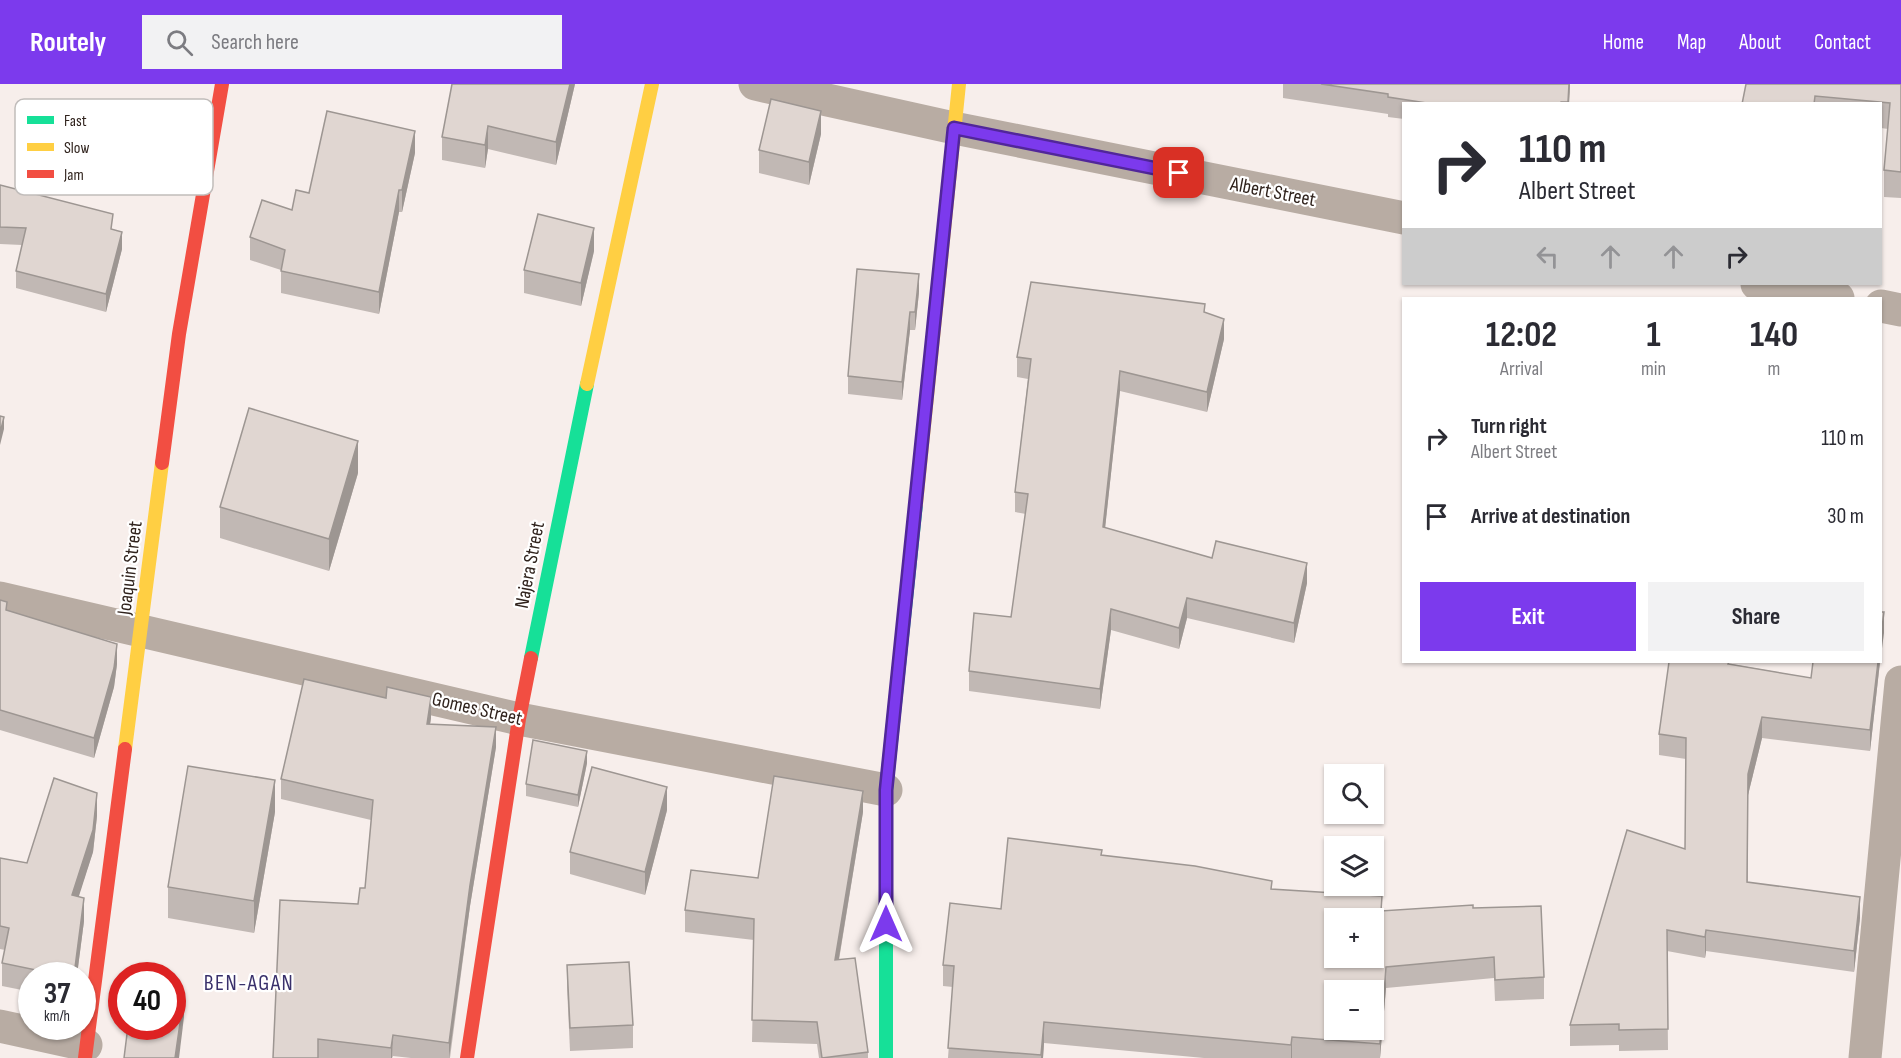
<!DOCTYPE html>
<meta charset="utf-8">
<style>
:root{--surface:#fff;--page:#f2f2f3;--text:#2b2b33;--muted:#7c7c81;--accent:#7c3aed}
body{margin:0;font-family:"Sofia Sans Condensed",sans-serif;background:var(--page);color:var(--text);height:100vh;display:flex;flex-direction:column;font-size:22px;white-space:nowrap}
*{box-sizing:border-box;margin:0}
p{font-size:20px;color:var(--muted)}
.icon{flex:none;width:33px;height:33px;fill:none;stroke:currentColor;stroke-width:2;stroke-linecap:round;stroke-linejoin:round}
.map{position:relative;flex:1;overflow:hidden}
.details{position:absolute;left:1402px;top:213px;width:480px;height:366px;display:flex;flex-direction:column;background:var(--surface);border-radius:0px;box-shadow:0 2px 4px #0004}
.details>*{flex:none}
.top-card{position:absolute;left:1402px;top:18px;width:480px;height:183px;border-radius:0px;box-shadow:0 2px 4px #0004;background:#fff;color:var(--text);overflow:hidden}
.fabs{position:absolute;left:1324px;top:680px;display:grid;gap:12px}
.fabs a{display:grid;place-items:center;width:60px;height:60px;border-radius:0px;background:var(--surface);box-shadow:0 2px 4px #0004;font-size:30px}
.speed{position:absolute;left:18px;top:878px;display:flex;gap:12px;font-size:30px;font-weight:700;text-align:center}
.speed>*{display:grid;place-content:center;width:78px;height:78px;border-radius:50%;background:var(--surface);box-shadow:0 2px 4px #0004;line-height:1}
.speed small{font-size:15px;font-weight:400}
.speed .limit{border:9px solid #d22;background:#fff;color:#111}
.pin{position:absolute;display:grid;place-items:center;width:51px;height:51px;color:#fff;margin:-26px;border-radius:12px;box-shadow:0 3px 9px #0006}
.me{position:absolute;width:66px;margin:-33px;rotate:0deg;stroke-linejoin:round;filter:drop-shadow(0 0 4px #0008)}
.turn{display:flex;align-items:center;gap:21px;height:126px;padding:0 18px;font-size:27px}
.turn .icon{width:78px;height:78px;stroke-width:2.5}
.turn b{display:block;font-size:42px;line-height:51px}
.lanes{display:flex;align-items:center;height:57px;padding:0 18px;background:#0003;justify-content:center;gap:30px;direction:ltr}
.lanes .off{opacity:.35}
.eta{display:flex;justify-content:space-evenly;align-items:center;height:102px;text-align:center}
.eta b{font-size:36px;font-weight:700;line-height:42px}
.action{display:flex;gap:12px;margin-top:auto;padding:12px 18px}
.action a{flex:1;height:69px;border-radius:0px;background:var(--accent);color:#fff;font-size:24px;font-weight:700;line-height:69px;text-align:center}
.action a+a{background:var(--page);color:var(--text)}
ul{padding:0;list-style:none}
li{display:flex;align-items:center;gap:18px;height:78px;padding:0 18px}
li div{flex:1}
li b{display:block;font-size:22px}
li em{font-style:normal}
header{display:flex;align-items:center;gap:36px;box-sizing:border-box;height:84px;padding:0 30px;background:var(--accent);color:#fff}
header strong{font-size:28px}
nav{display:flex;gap:33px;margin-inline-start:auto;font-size:21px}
.search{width:420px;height:54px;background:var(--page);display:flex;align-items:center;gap:15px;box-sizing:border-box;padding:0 21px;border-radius:0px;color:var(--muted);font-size:22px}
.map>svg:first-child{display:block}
</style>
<header>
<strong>Routely</strong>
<div class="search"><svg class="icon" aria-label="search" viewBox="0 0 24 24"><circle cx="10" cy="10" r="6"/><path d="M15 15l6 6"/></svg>Search here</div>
<nav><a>Home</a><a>Map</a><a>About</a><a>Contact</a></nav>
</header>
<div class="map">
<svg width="1901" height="974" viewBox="0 0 1901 974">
<rect width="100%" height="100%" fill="#f7eeeb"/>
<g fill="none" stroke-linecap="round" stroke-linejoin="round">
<g stroke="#b8aca3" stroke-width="33">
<path d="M 755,0 L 954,44 L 1404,134"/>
<path d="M 1757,200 L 1838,214"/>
<path d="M 1881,222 L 1901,226"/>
<path d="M 0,514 L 519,635 L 886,706"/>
<path d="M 0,942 L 86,961"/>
<path d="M 1865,974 L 1901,598"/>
</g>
<g stroke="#16e098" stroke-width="14">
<path d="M 531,574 L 587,300"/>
<path d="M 886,974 L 886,706 L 916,420"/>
</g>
<g stroke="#ffcf43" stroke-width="14">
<path d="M 587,300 L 652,0"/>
<path d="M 916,420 L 959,0"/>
<path d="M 125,665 L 162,379"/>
</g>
<g stroke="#f24e42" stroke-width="14">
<path d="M 162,379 L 179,250 L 222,0"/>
<path d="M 85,974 L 125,665"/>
<path d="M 467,974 L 519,635 L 531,574"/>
</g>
</g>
<g fill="#c1b8b4">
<path d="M 575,0 L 556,81 L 488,65 L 485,84 L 442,76 L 442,53 Z"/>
<path d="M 1283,0 L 1570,0 L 1569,20 L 1404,20 L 1404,35 L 1388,33 L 1388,30 L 1283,14 Z"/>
<path d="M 1901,0 L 1901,114 L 1884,113 L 1884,86 L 1888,45 L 1881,44 L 1881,20 L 1742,20 Z"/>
<path d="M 821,50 L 809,101 L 759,89 L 759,66 Z"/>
<path d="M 415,69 L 402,128 L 399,128 L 379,230 L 281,209 L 281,186 L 250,176 L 250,153 L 292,126 L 309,109 Z"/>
<path d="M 0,101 L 113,146 L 122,165 L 106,228 L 16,204 L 16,187 L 22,161 L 0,160 Z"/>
<path d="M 594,167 L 581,222 L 524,209 L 524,186 Z"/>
<path d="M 919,208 L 915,246 L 910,246 L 902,316 L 848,310 L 848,292 Z"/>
<path d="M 1205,228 L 1224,255 L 1207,328 L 1120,307 L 1105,444 L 1212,474 L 1307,499 L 1294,559 L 1187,534 L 1179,565 L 1111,546 L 1100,625 L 969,607 L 969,587 L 1011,533 L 1026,430 L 1015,428 L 1015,408 L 1028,295 L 1017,293 L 1017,273 Z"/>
<path d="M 358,389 L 329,487 L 220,454 L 220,423 Z"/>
<path d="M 0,516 L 7,527 L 117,580 L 114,603 L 94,674 L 0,646 Z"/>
<path d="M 1813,578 L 1880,578 L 1870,667 L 1762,654 L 1748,711 L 1748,798 L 1860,834 L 1854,888 L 1706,867 L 1705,874 L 1667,867 L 1668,966 L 1619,967 L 1619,961 L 1570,962 L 1570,941 L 1685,765 L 1686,675 L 1659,671 L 1659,650 L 1731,580 L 1811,594 Z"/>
<path d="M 431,634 L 430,640 L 496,663 L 470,822 L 450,974 L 411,974 L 393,972 L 392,974 L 273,974 L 358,820 L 365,804 L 371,736 L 281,715 L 281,695 Z"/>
<path d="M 587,679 L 578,723 L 526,712 L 526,700 Z"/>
<path d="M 667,726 L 645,811 L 570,790 L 570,768 Z"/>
<path d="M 275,728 L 254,849 L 168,834 L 168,803 Z"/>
<path d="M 863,728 L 839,876 L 868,968 L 868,974 L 819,974 L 817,960 L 752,958 L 754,856 L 685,848 L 685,826 L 758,794 Z"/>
<path d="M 97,732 L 93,768 L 78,813 L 84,837 L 77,891 L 32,891 L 32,908 L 2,902 L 2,879 L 5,866 L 0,865 L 0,774 L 27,779 Z"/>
<path d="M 1102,771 L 1382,827 L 1473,824 L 1544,893 L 1544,915 L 1495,917 L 1494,894 L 1386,904 L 1380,974 L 1204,974 L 1044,959 L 1043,974 L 948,974 L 953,903 L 943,902 L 943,881 L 1001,825 Z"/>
<path d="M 567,881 L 633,941 L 633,964 L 570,967 L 567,903 Z"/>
</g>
<g fill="#9d9692">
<path d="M 570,0 L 575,0 L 556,81 L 556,58 Z"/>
<path d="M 1569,0 L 1570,0 L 1569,20 L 1568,20 Z"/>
<path d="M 821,27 L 821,50 L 809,101 L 809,78 Z"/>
<path d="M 488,42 L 488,65 L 485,84 L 485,61 Z"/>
<path d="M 415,47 L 415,69 L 402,128 L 402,106 Z"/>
<path d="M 399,106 L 399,128 L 379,230 L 379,208 Z"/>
<path d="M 594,144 L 594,167 L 581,222 L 581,199 Z"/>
<path d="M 122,148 L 122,165 L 106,228 L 106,210 Z"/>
<path d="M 919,190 L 919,208 L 915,246 L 915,228 Z"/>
<path d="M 910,228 L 910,246 L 902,316 L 902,298 Z"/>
<path d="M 1224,235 L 1224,255 L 1207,328 L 1207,308 Z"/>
<path d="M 1120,287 L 1120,307 L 1103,463 L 1103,443 Z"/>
<path d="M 4,333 L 4,345 L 0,361 L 0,349 Z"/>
<path d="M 358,357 L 358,389 L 329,487 L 329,455 Z"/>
<path d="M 1307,479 L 1307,499 L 1294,559 L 1294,539 Z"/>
<path d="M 1187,514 L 1187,534 L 1179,565 L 1179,544 Z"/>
<path d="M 1111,525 L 1111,546 L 1100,625 L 1100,605 Z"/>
<path d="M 1884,528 L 1884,549 L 1881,572 L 1881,551 Z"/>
<path d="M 117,560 L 117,580 L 114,603 L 94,674 L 94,654 Z"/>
<path d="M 1878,578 L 1880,578 L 1870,667 L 1870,646 Z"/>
<path d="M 431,613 L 431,634 L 427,660 L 427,640 Z"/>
<path d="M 1762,633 L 1762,654 L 1748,711 L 1748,690 Z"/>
<path d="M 496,643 L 496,663 L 470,822 L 449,974 L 449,959 L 470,801 Z"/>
<path d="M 587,667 L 587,679 L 578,723 L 578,711 Z"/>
<path d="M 275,696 L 275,728 L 254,849 L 254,817 Z"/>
<path d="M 667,703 L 667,726 L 645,811 L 645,788 Z"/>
<path d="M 863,707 L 863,728 L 835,898 L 835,876 Z"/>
<path d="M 97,709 L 97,732 L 93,768 L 72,834 L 72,811 Z"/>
<path d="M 1860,813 L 1860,834 L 1854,888 L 1854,867 Z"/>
<path d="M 84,814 L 84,837 L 77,891 L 74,891 Z"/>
<path d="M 1706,846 L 1706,867 L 1705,874 L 1705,853 Z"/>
<path d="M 1386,883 L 1386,904 L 1380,974 L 1380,960 Z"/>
<path d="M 184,911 L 184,933 L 179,974 L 175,974 Z"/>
<path d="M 1044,938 L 1044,959 L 1043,974 L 1041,974 Z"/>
<path d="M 393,951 L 392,974 L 391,974 L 391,964 Z"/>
<path d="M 1292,953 L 1292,974 L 1291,974 L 1291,961 Z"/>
</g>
<g fill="#e0d6d1" stroke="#9d9692" stroke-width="1.5" fill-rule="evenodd">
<path d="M 452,0 L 570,0 L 556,58 L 488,42 L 485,61 L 442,53 Z"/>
<path d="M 1321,0 L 1569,0 L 1568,18 L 1561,18 L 1560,20 L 1433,20 L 1388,13 L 1388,10 Z"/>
<path d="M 1746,0 L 1901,0 L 1901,88 L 1884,86 L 1890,19 L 1815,12 L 1814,20 L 1742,20 Z"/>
<path d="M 771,15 L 821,27 L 809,78 L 759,66 Z"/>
<path d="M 327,27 L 415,47 L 402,106 L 399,106 L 379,208 L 281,187 L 285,166 L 250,153 L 262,116 L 292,126 L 296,106 L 309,109 Z"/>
<path d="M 0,101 L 113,130 L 111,145 L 122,148 L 106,210 L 16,187 L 26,144 L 0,143 Z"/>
<path d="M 538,130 L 594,144 L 581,199 L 524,186 Z"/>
<path d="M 857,185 L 919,190 L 915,228 L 910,228 L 902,298 L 848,292 Z"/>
<path d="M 1031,198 L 1205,220 L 1204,228 L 1224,235 L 1207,308 L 1120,287 L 1103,443 L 1212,474 L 1216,457 L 1307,479 L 1294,539 L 1187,514 L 1179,544 L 1111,525 L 1100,605 L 969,587 L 974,529 L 1011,533 L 1028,410 L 1015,408 L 1031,275 L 1017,273 Z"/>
<path d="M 249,324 L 358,357 L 329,455 L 220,423 Z"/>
<path d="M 0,332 L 4,333 L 0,349 Z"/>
<path d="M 0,516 L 7,518 L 6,526 L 117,560 L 114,584 L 94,654 L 0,626 Z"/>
<path d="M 1881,528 L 1884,528 L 1881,551 Z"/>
<path d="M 1669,578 L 1729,578 L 1728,580 L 1811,594 L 1813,578 L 1878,578 L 1870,646 L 1762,633 L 1748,690 L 1747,798 L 1860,813 L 1854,867 L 1706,846 L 1705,853 L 1667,846 L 1668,945 L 1619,946 L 1619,940 L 1570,941 L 1627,746 L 1685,765 L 1686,654 L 1659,650 Z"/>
<path d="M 304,595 L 386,614 L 387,603 L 431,613 L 427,640 L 496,643 L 470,801 L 449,959 L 393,951 L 391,964 L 318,955 L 318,974 L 273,974 L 280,816 L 358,820 L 360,804 L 365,804 L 373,716 L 281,695 Z"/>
<path d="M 533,656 L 587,667 L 578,711 L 526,700 Z"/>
<path d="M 188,682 L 275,696 L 254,817 L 168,803 Z"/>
<path d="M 592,683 L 667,703 L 645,788 L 570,768 Z"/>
<path d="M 774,692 L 863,707 L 835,876 L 855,874 L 868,968 L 822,974 L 817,938 L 752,936 L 754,835 L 685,826 L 691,786 L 758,794 Z"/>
<path d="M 54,694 L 97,709 L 93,746 L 72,811 L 84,814 L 74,891 L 60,891 L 2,879 L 9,844 L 0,842 L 0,774 L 27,779 Z"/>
<path d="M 1008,754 L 1102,766 L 1101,771 L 1195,782 L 1272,797 L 1271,805 L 1382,812 L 1381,827 L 1473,821 L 1473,824 L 1541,822 L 1544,893 L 1495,896 L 1494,873 L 1386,883 L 1380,960 L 1292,953 L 1291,961 L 1044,938 L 1041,971 L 948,964 L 954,882 L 943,881 L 950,819 L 1001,825 ZM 1335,834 L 1374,834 L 1374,873 L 1335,873 ZM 1335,906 L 1374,906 L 1374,945 L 1335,945 Z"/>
<path d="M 629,878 L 633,941 L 570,944 L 567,881 Z"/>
<path d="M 172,909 L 184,911 L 175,974 L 124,974 L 128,942 L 172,942 Z"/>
</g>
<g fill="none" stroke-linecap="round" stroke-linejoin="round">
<defs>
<path id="route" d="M 886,840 L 886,706 L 954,44 L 1179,89"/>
</defs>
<use href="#route" stroke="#51269a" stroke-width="15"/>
<use href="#route" stroke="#7c3aed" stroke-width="10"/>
</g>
<g text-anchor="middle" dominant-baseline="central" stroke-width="4.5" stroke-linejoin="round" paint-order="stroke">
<g font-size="20" fill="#30231d" stroke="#fff">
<text transform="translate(1273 108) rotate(11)">Albert Street</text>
<text transform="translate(530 481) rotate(-79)">Najera Street</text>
<text transform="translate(130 484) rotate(-83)">Joaquin Street</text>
<text transform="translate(477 625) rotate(13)">Gomes Street</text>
</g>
<g font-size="22" letter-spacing="1.5" fill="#39306b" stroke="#fff">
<text x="249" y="899">BEN-AGAN</text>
</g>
</g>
<rect x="15" y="15" width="198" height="96" rx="9" fill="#fff" stroke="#c1bdbb" stroke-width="1.5"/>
<rect x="27" y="32" width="27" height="8" fill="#16e098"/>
<rect x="27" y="59" width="27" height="8" fill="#ffcf43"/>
<rect x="27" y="86" width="27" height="8" fill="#f24e42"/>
<g font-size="16" fill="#30231d">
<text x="64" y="42">Fast</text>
<text x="64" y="69">Slow</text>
<text x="64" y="96">Jam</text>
</g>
</svg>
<div class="fabs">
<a><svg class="icon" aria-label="search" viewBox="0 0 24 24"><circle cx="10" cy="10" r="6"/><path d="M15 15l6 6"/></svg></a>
<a><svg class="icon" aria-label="layers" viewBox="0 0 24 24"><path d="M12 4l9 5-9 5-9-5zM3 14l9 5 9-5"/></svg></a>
<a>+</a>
<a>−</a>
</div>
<div class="speed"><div>37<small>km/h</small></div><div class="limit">40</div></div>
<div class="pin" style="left:1179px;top:89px;background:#d93025"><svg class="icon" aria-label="arrive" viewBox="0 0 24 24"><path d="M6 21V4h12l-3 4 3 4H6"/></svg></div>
<svg class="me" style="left:886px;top:840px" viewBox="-20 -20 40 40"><path d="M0-17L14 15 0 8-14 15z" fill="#7c3aed" stroke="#fff" stroke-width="4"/></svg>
<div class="top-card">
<div class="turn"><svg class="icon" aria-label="right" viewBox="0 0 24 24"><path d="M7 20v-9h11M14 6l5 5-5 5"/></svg><div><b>110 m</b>Albert Street</div></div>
<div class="lanes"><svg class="icon off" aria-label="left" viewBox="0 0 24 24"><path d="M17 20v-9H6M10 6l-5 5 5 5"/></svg><svg class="icon off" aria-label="ahead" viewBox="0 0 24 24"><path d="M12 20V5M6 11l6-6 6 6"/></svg><svg class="icon off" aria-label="ahead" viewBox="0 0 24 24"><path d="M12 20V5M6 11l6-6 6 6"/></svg><svg class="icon" aria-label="right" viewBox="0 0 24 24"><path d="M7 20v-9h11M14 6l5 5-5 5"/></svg></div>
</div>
<section class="details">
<div class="eta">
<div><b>12:02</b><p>Arrival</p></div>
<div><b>1</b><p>min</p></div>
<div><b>140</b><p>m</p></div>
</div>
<ul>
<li><svg class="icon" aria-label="right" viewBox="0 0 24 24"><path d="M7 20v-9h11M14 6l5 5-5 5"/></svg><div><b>Turn right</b><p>Albert Street</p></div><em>110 m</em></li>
<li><svg class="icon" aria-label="arrive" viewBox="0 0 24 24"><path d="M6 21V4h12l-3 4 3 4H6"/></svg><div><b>Arrive at destination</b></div><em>30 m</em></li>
</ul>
<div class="action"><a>Exit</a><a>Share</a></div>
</section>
</div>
